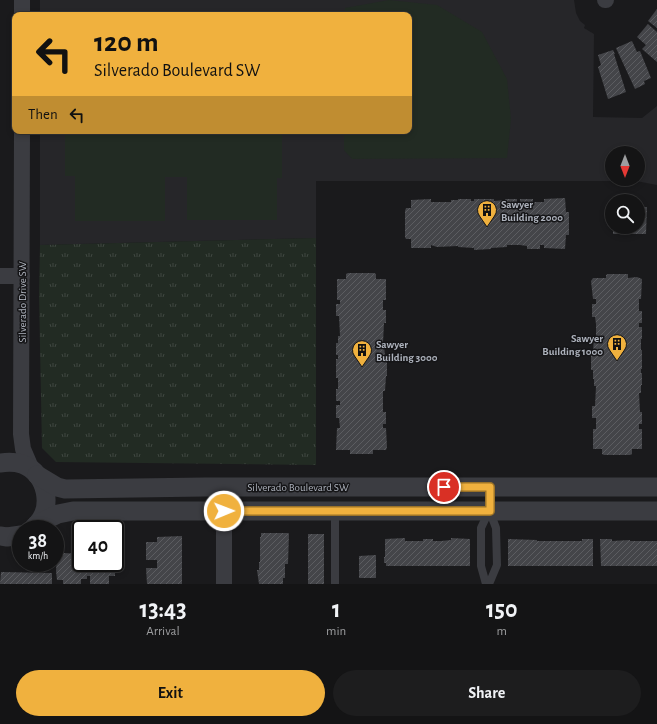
<!DOCTYPE html>
<style>
:root{--surface:#141415;--page:#1d1d1e;--text:#f1f3f6;--muted:#9d9ea0;--line:#333334;--accent:#f0b13e}
body{margin:0;font-family:"Alegreya Sans",sans-serif;background:var(--page);color:var(--text);height:100vh;display:flex;flex-direction:column;font-size:15px;white-space:nowrap}
*{box-sizing:border-box;margin:0}
p{font-size:13px;color:var(--muted)}
.icon{flex:none;width:22px;height:22px;fill:none;stroke:currentColor;stroke-width:2;stroke-linecap:round;stroke-linejoin:round}
.map{position:relative;height:584px;overflow:hidden}
.sheet{display:flex;flex-direction:column;background:var(--surface);flex:1}
.sheet>*{flex:none}
.top-card{position:absolute;left:12px;top:12px;width:400px;height:122px;border-radius:8px;box-shadow:0 2px 6px #0003,0 0 0 1px var(--line);background:#f0b13e;color:#111;overflow:hidden}
.needle{width:26px;rotate:180deg}
.buttons{position:absolute;left:605px;top:146px;display:grid;gap:8px}
.buttons a{display:grid;place-items:center;width:40px;height:40px;border-radius:50%;background:var(--surface);box-shadow:0 2px 6px #0003,0 0 0 1px var(--line);font-size:20px}
.speed{position:absolute;left:12px;top:520px;display:flex;gap:8px;font-size:20px;font-weight:700;text-align:center}
.speed>*{display:grid;place-content:center;width:52px;height:52px;border-radius:50%;background:var(--surface);box-shadow:0 2px 6px #0003,0 0 0 1px var(--line);line-height:1}
.speed small{font-size:10px;font-weight:400}
.speed .limit{border:2px solid #111;border-radius:6px;background:#fff;color:#111}
.pin{position:absolute;display:grid;place-items:center;width:34px;height:34px;color:#fff;margin:-17px;border:2px solid #fff;border-radius:50%;box-shadow:0 1px 4px #0007}
.me{position:absolute;width:44px;margin:-22px;rotate:89deg;stroke-linejoin:round;filter:drop-shadow(0 0 3px #0008)}
.turn{display:flex;align-items:center;gap:14px;height:84px;padding:0 16px;font-size:18px}
.turn .icon{width:52px;height:52px;stroke-width:2.5}
.turn b{display:block;font-size:28px;line-height:34px}
.then{display:flex;align-items:center;height:38px;padding:0 16px;background:#0003;gap:8px;font-size:15px}
.eta{display:flex;justify-content:space-evenly;align-items:center;height:68px;text-align:center}
.eta b{font-size:24px;font-weight:700;line-height:28px}
.cta{display:flex;gap:8px;margin-top:auto;padding:8px 16px}
.cta a{flex:1;height:46px;border-radius:24px;background:var(--accent);color:#111;font-size:16px;font-weight:700;line-height:46px;text-align:center}
.cta a+a{background:var(--page);color:var(--text)}
.map>svg:first-child{display:block}
</style>
<div class="map">
<svg width="657" height="584" viewBox="0 0 657 584">
<defs>
<pattern id="grass-tufts" width="24" height="20" patternUnits="userSpaceOnUse"><rect width="24" height="20" fill="#222b23"/><path d="M3 7l-1-3M5 7V3M7 7l1-3M15 17l-1-3M17 17v-4M19 17l1-3" fill="none" stroke="#3f4741"/></pattern>
<pattern id="building-hatch" width="6" height="6" patternUnits="userSpaceOnUse"><rect width="6" height="6" fill="#444549"/><path d="M-1 1l2-2M0 6l6-6M5 7l2-2" fill="none" stroke="#5c5d61"/></pattern>
</defs>
<rect width="100%" height="100%" fill="#1a1a1c"/>
<path fill="#262629" fill-rule="evenodd" d="M 40,0 L 574,0 L 576,13 L 580,21 L 585,25 L 584,28 L 594,34 L 593,117 L 642,118 L 657,106 L 657,185 L 636,181 L 316,181 L 316,238 L 40,245 L 40,131 L 409,131 L 409,15 L 40,15 ZM 612,153 L 638,153 L 638,179 L 612,179 Z"/>
<path fill="url(#grass-tufts)" d="M 316,238 L 316,465 L 56,462 L 42,448 L 39,294 L 40,245 Z"/>
<g fill="#222b23">
<path d="M 389,0 L 437,5 L 482,32 L 507,79 L 511,119 L 507,158 L 352,159 L 344,150 L 344,131 L 409,131 L 409,15 L 345,15 L 345,8 Z"/>
<path d="M 65,131 L 282,131 L 282,178 L 277,178 L 277,220 L 187,220 L 187,177 L 165,177 L 165,221 L 75,221 L 75,176 L 65,176 Z"/>
</g>
<g fill="url(#building-hatch)">
<path d="M 657,9 L 657,28 L 648,21 Z"/>
<path d="M 648,24 L 657,32 L 657,62 L 642,49 L 646,45 L 637,37 Z"/>
<path d="M 632,41 L 637,52 L 640,51 L 651,78 L 644,81 L 645,84 L 635,89 L 616,48 Z"/>
<path d="M 613,50 L 615,54 L 614,54 L 626,92 L 608,99 L 598,67 L 601,65 L 598,55 Z"/>
<path d="M 565,198 L 566,212 L 569,212 L 569,235 L 566,235 L 565,249 L 544,248 L 544,245 L 540,245 L 540,249 L 527,249 L 527,246 L 520,245 L 507,245 L 507,247 L 491,248 L 491,249 L 474,250 L 474,248 L 458,247 L 458,246 L 437,247 L 431,245 L 431,248 L 411,248 L 411,239 L 406,239 L 405,237 L 405,211 L 406,208 L 411,208 L 411,200 L 431,199 L 431,202 L 451,202 L 451,200 L 458,200 L 458,199 L 471,199 L 471,201 L 474,201 L 474,199 L 494,199 L 494,201 L 505,200 L 505,199 L 517,199 L 517,202 L 520,202 L 520,199 L 533,199 L 533,202 L 544,202 L 544,199 Z"/>
<path d="M 638,207 L 647,207 L 646,234 L 613,234 L 613,227 L 638,227 Z"/>
<path d="M 348,273 L 374,273 L 376,274 L 376,279 L 386,279 L 386,300 L 383,300 L 383,310 L 386,310 L 386,323 L 384,323 L 383,343 L 384,343 L 385,358 L 387,358 L 387,376 L 386,376 L 385,391 L 383,391 L 383,412 L 386,412 L 386,424 L 383,424 L 383,428 L 386,428 L 387,447 L 386,450 L 373,450 L 373,454 L 350,454 L 350,450 L 336,450 L 337,428 L 340,428 L 339,418 L 336,418 L 336,405 L 340,405 L 340,401 L 336,401 L 336,389 L 338,389 L 338,378 L 336,378 L 336,359 L 338,359 L 338,355 L 336,355 L 336,343 L 338,343 L 338,336 L 340,336 L 339,316 L 336,316 L 336,304 L 340,304 L 340,300 L 337,300 L 337,279 L 346,279 L 346,274 Z"/>
<path d="M 608,274 L 628,274 L 628,278 L 637,277 L 642,279 L 641,299 L 639,299 L 639,311 L 642,311 L 642,323 L 639,323 L 639,327 L 642,327 L 642,339 L 641,339 L 641,350 L 642,350 L 642,369 L 641,369 L 641,373 L 642,373 L 642,385 L 641,385 L 641,393 L 639,393 L 640,412 L 642,412 L 642,424 L 639,424 L 639,429 L 642,429 L 642,449 L 632,449 L 632,454 L 630,455 L 604,455 L 602,454 L 602,449 L 593,449 L 593,429 L 596,429 L 596,418 L 592,418 L 592,406 L 595,406 L 596,386 L 594,386 L 594,379 L 593,379 L 593,370 L 591,370 L 591,352 L 593,352 L 594,336 L 596,336 L 596,324 L 595,317 L 592,317 L 592,304 L 596,304 L 596,299 L 593,299 L 591,281 L 593,278 L 606,278 L 606,275 Z"/>
<path d="M 261,533 L 288,533 L 289,534 L 288,564 L 285,564 L 285,578 L 283,578 L 283,584 L 259,584 L 257,570 L 259,570 L 259,562 L 260,562 L 260,537 L 261,537 Z"/>
<rect x="308" y="534" width="16" height="50"/>
<path d="M 182,536 L 182,584 L 147,584 L 146,568 L 157,568 L 157,560 L 146,560 L 146,542 L 157,542 L 157,537 Z"/>
<path d="M 405,538 L 405,541 L 423,541 L 423,539 L 433,539 L 433,541 L 441,541 L 451,540 L 451,538 L 470,539 L 470,566 L 386,566 L 386,563 L 384,563 L 384,557 L 385,557 L 385,539 Z"/>
<path d="M 508,539 L 537,540 L 537,541 L 582,541 L 582,539 L 593,539 L 593,566 L 508,566 Z"/>
<path d="M 600,539 L 612,539 L 612,541 L 630,540 L 630,541 L 657,541 L 657,566 L 601,566 Z"/>
<path d="M 63,553 L 81,554 L 81,563 L 115,563 L 115,576 L 109,576 L 109,584 L 90,584 L 90,576 L 87,576 L 87,579 L 81,579 L 81,584 L 63,584 L 63,580 L 57,580 L 56,571 L 57,554 L 63,554 Z"/>
<path d="M 376,555 L 376,578 L 359,578 L 359,556 Z"/>
<path d="M 1,572 L 52,573 L 52,584 L 0,584 Z"/>
</g>
<g fill="none" stroke-linecap="round" stroke-linejoin="round">
<g stroke="#3b3c41" stroke-width="8">
<path d="M 335,584 L 335,511"/>
<path d="M 486,584 L 481,566 L 481,528 L 489,511"/>
<path d="M 489,584 L 497,565 L 496,528 L 490,512"/>
</g>
<g stroke="#3b3c41" stroke-width="16">
<path d="M 605,0 L 606,0"/>
<path d="M 22,15 L 22,0"/>
<path d="M 22,131 L 21,434 L 23,449 L 32,470"/>
<path d="M 0,276 L 22,276"/>
<path d="M 224,584 L 224,487"/>
</g>
<g stroke="#3b3c41" stroke-width="19">
<path d="M 0,463 C 7,462 15,462 22,464 C 47,473 55,509 34,527"/>
<path d="M 37,475 L 57,487 L 65,489 L 205,487 L 657,487"/>
<path d="M 37,524 L 58,514 L 73,511 L 657,511"/>
<path d="M 0,536 L 7,537 L 21,535"/>
</g>
</g>
<g fill="none" stroke-linecap="round" stroke-linejoin="round">
<defs>
<path id="route" d="M 224,511 L 490,511 L 490,487 L 444,487"/>
</defs>
<use href="#route" stroke="#9c7328" stroke-width="10"/>
<use href="#route" stroke="#f0b13e" stroke-width="7"/>
</g>
<defs>
<symbol id="building-pin" viewBox="-11 -11 22 30"><path d="M0 17L-7.5 6A9.5 9.5 0 1 1 7.5 6Z" fill="#f0b13e" stroke="#151517"/><path d="M-4-6H4V6H1V3H-1V6H-4ZM-2.5-4.3h1.7v1.8h-1.7ZM.8-4.3h1.7v1.8H.8ZM-2.5-1h1.7V.8h-1.7ZM.8-1h1.7V.8H.8Z" fill="#111"/></symbol>
</defs>
<g fill-rule="evenodd">
<use href="#building-pin" x="476" y="199" width="22" height="30"/>
<use href="#building-pin" x="606" y="333" width="22" height="30"/>
<use href="#building-pin" x="351" y="339" width="22" height="30"/>
</g>
<g text-anchor="middle" dominant-baseline="central" stroke-width="3" stroke-linejoin="round" paint-order="stroke">
<g font-size="11" font-weight="bold" fill="#adb2bc" stroke="#151517" text-anchor="start">
<text x="501" y="204">Sawyer<tspan x="501" dy="13">Building 2000</tspan></text>
<text x="603" y="338" text-anchor="end">Sawyer<tspan x="603" dy="13">Building 1000</tspan></text>
<text x="376" y="344">Sawyer<tspan x="376" dy="13">Building 3000</tspan></text>
</g>
<g font-size="11" fill="#adb2bc" stroke="#151517">
<text transform="translate(22 302) rotate(-90)">Silverado Drive SW</text>
<text x="298" y="487">Silverado Boulevard SW</text>
</g>
</g>
</svg>
<div class="buttons">
<a><svg class="needle" viewBox="-14 -14 28 28"><path d="M0-13l5 13h-10z" fill="#e53935"/><path d="M0 13l5-13h-10z" fill="#9d9ea0"/></svg></a>
<a><svg class="icon" aria-label="search" viewBox="0 0 24 24"><circle cx="10" cy="10" r="6"/><path d="M15 15l6 6"/></svg></a>
</div>
<div class="speed"><div>38<small>km/h</small></div><div class="limit">40</div></div>
<div class="pin" style="left:444px;top:487px;background:#d93025"><svg class="icon" aria-label="arrive" viewBox="0 0 24 24"><path d="M6 21V4h12l-3 4 3 4H6"/></svg></div>
<svg class="me" style="left:224px;top:511px" viewBox="-20 -20 40 40"><circle r="17" fill="#f0b13e" stroke="#fff" stroke-width="3"/><path d="M0-11L8 9 0 5-8 9z" fill="#fff"/></svg>
<div class="top-card">
<div class="turn"><svg class="icon" aria-label="left" viewBox="0 0 24 24"><path d="M17 20v-9H6M10 6l-5 5 5 5"/></svg><div><b>120 m</b>Silverado Boulevard SW</div></div>
<div class="then">Then<svg class="icon" aria-label="left" viewBox="0 0 24 24"><path d="M17 20v-9H6M10 6l-5 5 5 5"/></svg></div>
</div>
</div>
<section class="sheet">
<div class="eta">
<div><b>13:43</b><p>Arrival</p></div>
<div><b>1</b><p>min</p></div>
<div><b>150</b><p>m</p></div>
</div>
<div class="cta"><a>Exit</a><a>Share</a></div>
</section>
